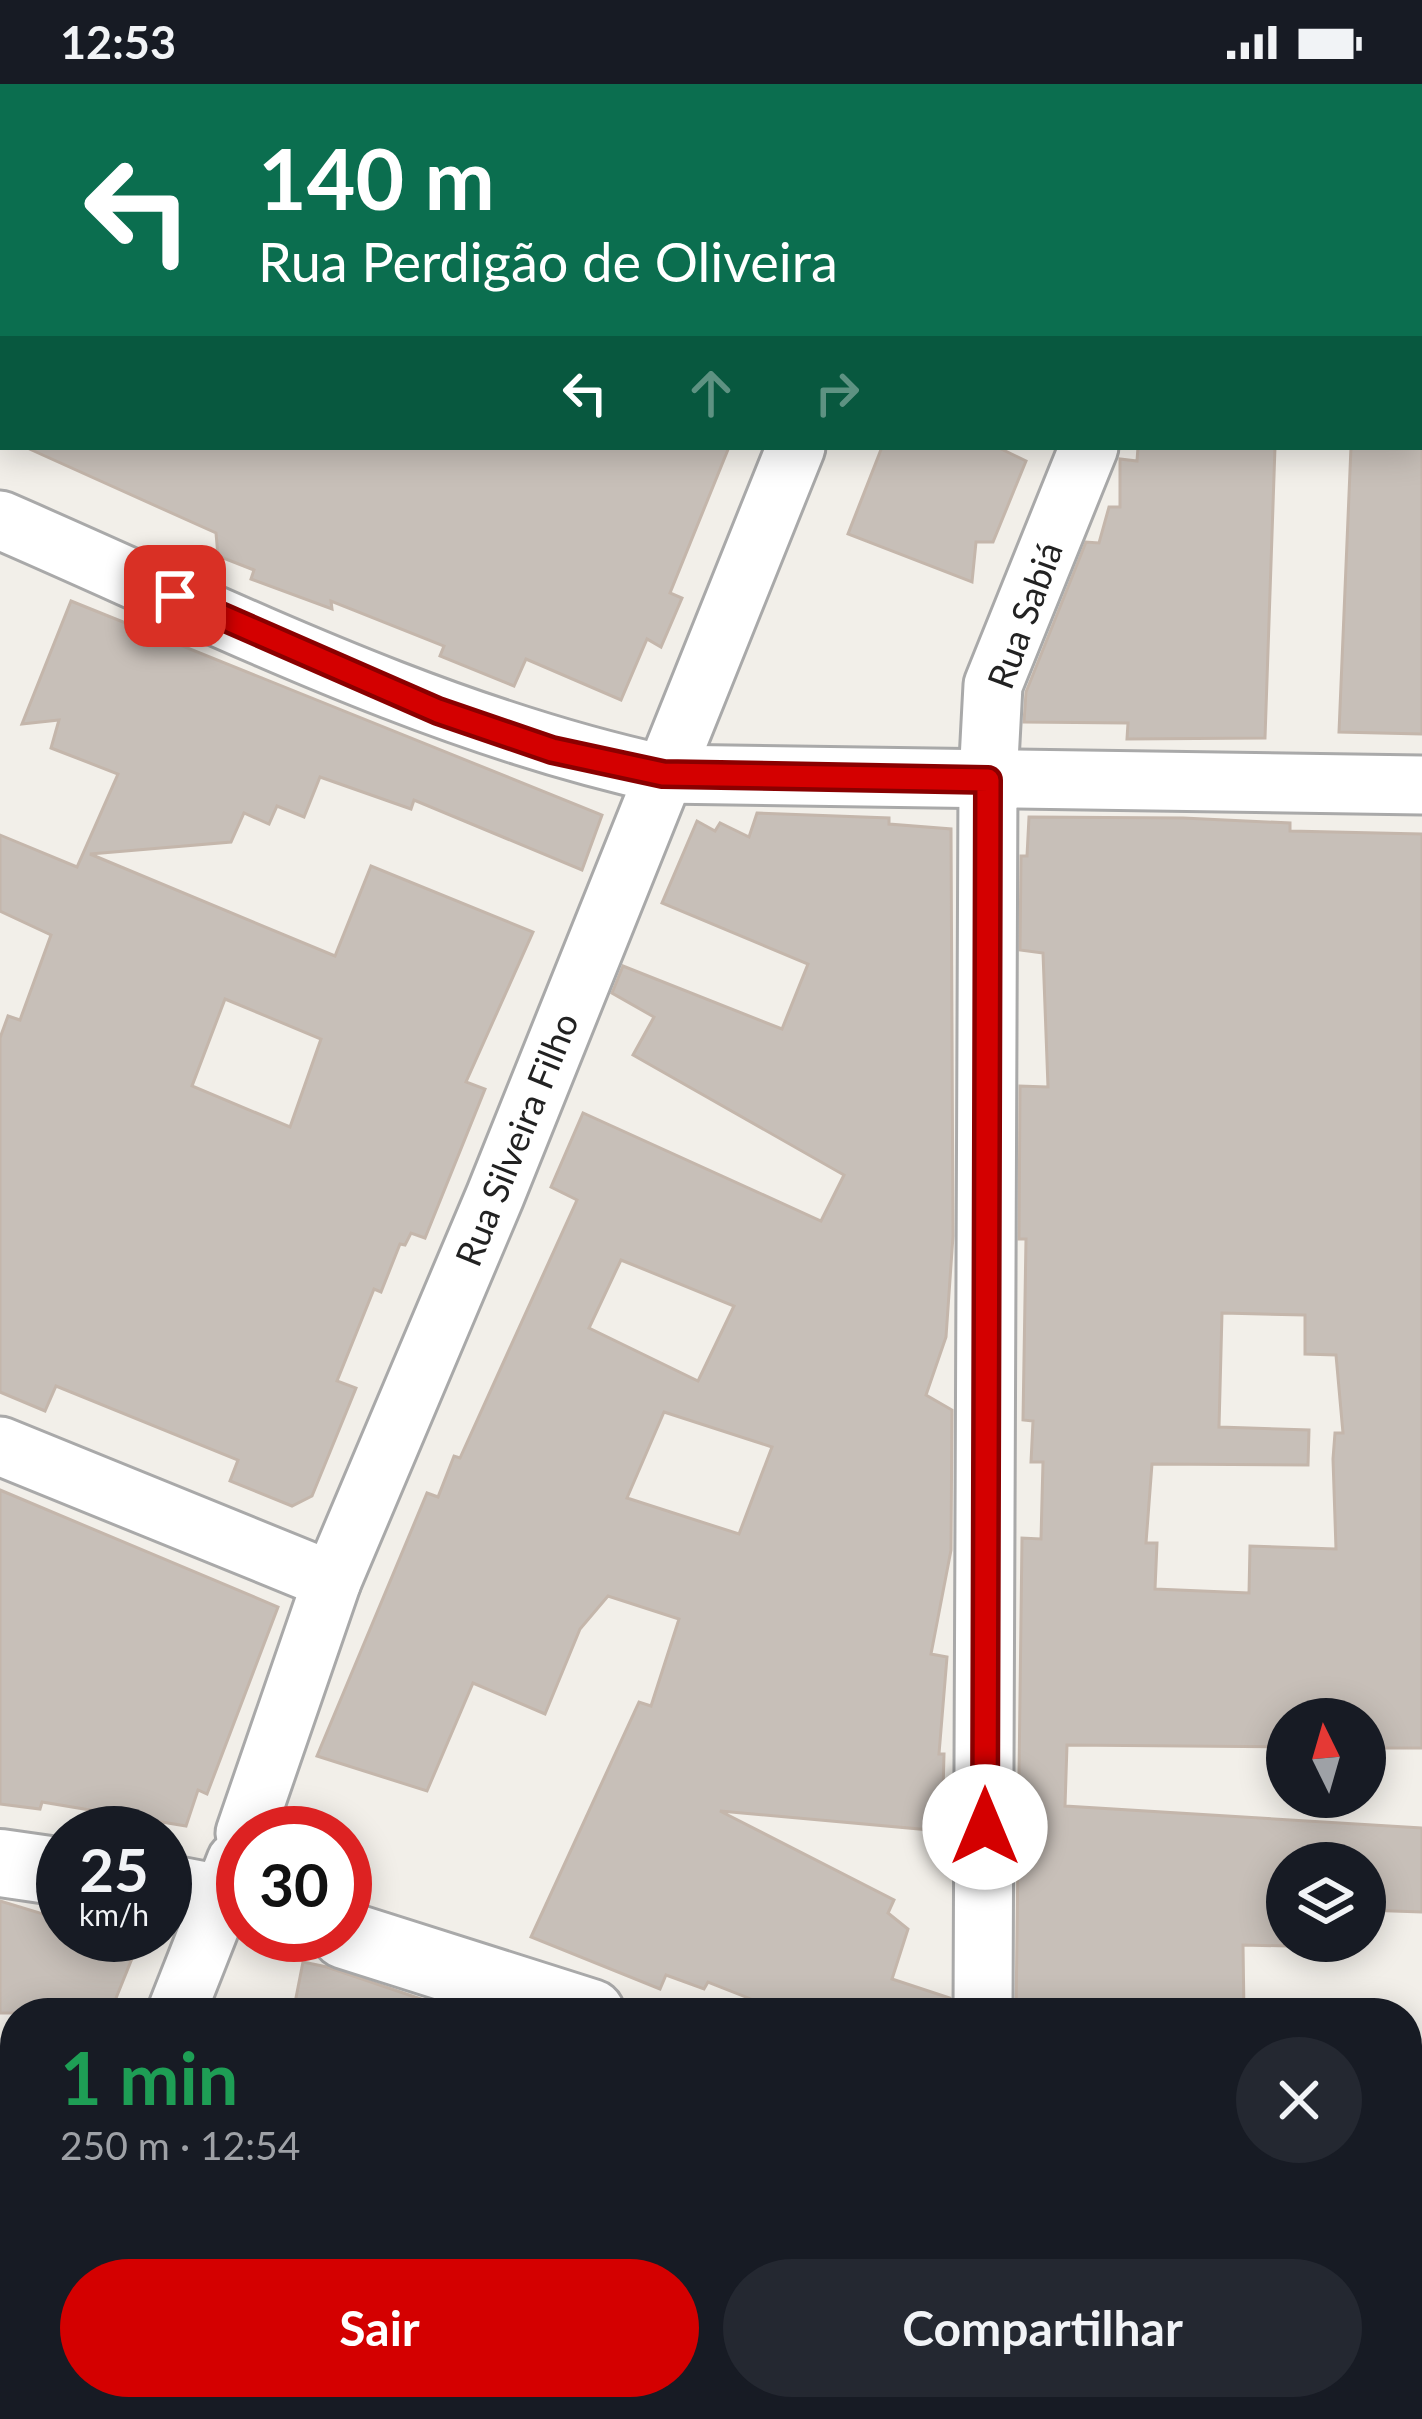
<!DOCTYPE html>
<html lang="pt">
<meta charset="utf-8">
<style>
:root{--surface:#171b24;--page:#242831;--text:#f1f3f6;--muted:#9ea1a6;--accent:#d40000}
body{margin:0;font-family:Lato,sans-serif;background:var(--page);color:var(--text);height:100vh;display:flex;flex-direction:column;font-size:45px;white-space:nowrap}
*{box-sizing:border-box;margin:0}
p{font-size:39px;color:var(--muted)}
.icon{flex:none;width:66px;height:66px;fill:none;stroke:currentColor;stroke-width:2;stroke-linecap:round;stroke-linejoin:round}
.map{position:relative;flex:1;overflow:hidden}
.sheet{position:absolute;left:0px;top:1914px;width:1422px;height:423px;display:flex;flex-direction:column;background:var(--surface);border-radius:48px 48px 0 0;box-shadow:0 6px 30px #0003}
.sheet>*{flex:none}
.guide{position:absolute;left:0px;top:0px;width:1422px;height:366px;box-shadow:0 6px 30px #0003;background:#0b6e4f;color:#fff;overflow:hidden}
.needle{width:78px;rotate:355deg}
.buttons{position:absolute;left:1266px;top:1614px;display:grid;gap:24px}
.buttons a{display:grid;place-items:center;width:120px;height:120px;border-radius:50%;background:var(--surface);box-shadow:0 6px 30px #0003;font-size:60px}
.speed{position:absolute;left:36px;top:1722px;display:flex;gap:24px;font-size:60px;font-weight:700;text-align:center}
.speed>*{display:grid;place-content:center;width:156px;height:156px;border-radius:50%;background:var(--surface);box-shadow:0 6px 30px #0003;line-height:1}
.speed small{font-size:30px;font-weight:400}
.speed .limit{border:18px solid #d22;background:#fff;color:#111}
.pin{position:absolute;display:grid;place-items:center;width:102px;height:102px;color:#fff;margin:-51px;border-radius:24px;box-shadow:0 6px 18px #0006}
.me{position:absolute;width:132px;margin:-66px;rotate:0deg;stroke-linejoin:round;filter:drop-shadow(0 0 9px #0008)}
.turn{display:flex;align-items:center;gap:42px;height:252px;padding:0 60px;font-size:54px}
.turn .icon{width:156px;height:156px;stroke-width:2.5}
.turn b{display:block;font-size:84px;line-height:102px}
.lanes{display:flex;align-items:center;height:114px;padding:0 60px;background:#0003;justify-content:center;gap:60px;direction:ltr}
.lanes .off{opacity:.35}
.round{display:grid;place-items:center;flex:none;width:126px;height:126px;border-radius:63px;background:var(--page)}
.headline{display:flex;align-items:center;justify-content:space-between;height:204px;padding:0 60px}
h1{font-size:72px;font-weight:700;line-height:90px;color:#1e9e55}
.button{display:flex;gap:24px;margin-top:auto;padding:24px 60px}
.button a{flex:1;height:138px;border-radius:72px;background:var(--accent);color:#fff;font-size:48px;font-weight:700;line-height:138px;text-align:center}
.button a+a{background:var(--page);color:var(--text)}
.status{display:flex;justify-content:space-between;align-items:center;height:84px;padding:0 60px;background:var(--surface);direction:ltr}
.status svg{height:33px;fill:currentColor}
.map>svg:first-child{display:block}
</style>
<div class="status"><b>12:53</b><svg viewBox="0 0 49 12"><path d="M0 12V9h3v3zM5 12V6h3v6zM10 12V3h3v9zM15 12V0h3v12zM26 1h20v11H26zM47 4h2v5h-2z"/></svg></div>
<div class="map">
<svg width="1422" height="2335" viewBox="0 0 1422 2335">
<rect width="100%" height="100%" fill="#f2efe9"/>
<g fill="#ffffe5">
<path d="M 1407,2100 L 1422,2100 L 1422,2195 L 1407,2218 Z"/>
<path d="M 1080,2322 L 1342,2322 L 1333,2335 L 1071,2335 Z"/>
</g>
<path fill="#c8facc" d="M 342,2322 L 754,2322 L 745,2335 L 335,2335 Z"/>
<path fill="#88e0be" d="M 397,2322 L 688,2322 L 694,2325 L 687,2335 L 389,2335 Z"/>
<g fill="#c7bfb8" stroke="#c4b6ab" stroke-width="3" fill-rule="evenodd">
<path d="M 25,363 L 729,363 L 670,509 L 682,514 L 661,563 L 647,555 L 621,616 L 526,575 L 514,602 L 440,572 L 444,562 L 331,517 L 332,525 L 251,495 L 254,486 L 218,472 L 216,449 Z"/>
<path d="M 882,363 L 997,363 L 1026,377 L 993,458 L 976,458 L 972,498 L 848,450 Z"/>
<path d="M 1138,363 L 1275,363 L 1265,654 L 1127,655 L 1128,639 L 1024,638 L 1026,608 L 1086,458 L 1099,459 L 1109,423 L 1120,423 L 1120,375 L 1137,377 Z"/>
<path d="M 1351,363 L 1422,363 L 1422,650 L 1339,648 Z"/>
<path d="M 71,517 L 602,731 L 582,786 L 414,716 L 411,725 L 320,693 L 304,733 L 277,722 L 269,740 L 244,729 L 231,758 L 90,770 L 335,872 L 371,782 L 533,848 L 466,998 L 485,1005 L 425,1154 L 411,1149 L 405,1161 L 400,1160 L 381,1208 L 374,1205 L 337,1297 L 356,1304 L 312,1412 L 292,1422 L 230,1397 L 238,1376 L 56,1302 L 45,1327 L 0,1308 L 0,954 L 8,932 L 20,936 L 51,851 L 0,827 L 0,751 L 77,783 L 118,690 L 51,664 L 59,636 L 22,640 ZM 225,915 L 321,955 L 290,1043 L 192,1002 Z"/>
<path d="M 757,729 L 889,734 L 889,740 L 951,745 L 953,1152 L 946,1253 L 926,1311 L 952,1326 L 951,1466 L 931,1570 L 947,1573 L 939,1670 L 944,1670 L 942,1747 L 720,1727 L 894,1816 L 888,1829 L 908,1845 L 892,1895 L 950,1914 L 950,1929 L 786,1929 L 708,1898 L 704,1905 L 666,1891 L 660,1905 L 531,1853 L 639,1618 L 651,1622 L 679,1535 L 608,1512 L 580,1545 L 545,1630 L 473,1599 L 427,1707 L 317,1672 L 427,1409 L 438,1413 L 454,1372 L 460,1374 L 577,1116 L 551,1103 L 583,1029 L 821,1137 L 844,1091 L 633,971 L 654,933 L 612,909 L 623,882 L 782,945 L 808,880 L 662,819 L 697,737 L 715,747 L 720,739 L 749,753 ZM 621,1176 L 734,1222 L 698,1297 L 589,1244 ZM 664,1328 L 772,1363 L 739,1450 L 627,1414 Z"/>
<path d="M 1029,733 L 1183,734 L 1290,739 L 1290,747 L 1422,750 L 1422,1664 L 1365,1664 L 1365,1635 L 1287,1635 L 1287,1663 L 1067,1661 L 1065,1722 L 1422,1744 L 1422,1828 L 1365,1826 L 1365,1779 L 1287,1779 L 1287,1862 L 1243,1861 L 1244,1929 L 1016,1929 L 1022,1454 L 1041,1455 L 1043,1378 L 1031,1378 L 1033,1337 L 1023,1336 L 1026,1155 L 1019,1155 L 1020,1002 L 1048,1003 L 1043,869 L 1020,866 L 1021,772 L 1027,772 ZM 1222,1229 L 1305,1231 L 1305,1270 L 1336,1271 L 1343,1349 L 1335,1349 L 1333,1375 L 1336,1465 L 1250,1462 L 1249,1509 L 1155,1505 L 1157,1459 L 1146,1459 L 1152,1380 L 1308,1381 L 1309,1346 L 1219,1343 Z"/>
<path d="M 0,1406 L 278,1523 L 207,1710 L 198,1706 L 186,1742 L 42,1718 L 40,1725 L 0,1720 Z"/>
<path d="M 0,1817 L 63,1836 L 63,1851 L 98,1851 L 135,1867 L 110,1929 L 0,1929 Z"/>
<path d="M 303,1878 L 327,1883 L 462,1929 L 293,1929 Z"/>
</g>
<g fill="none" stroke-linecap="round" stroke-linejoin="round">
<defs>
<g id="minor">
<path d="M 1161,0 L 1170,3"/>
<path d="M 117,3 L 118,0"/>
<path d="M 943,3 L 944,0"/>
<path d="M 1419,28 L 1422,28"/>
<path d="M 0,292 L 3,285"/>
<path d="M 0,436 C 217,530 430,639 663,690 L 1422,701"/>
<path d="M 0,1362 L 332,1497"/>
<path d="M 245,1749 L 332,1497 L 495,1112 L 796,363"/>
<path d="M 176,1929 L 236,1777"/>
<path d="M 983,1929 L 988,696 L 993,601 L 1089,363"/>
<path d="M 1407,2292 L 1422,2269"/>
<path d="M 9,2335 L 15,2320"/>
<path d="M 764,2335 L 773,2322"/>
<path d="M 1379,2335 L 1387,2322"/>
</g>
<g id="tertiary">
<path d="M 0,1779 L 63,1788"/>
<path d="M 165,1804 L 243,1819"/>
<path d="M 345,1851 L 591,1929"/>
<path d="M 1407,2081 L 1422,2081"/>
</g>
</defs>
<use href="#minor" stroke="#a9a9a9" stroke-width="63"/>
<use href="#tertiary" stroke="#a9a9a9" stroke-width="72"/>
<use href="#minor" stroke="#fff" stroke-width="57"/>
<use href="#tertiary" stroke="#fff" stroke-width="66"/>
</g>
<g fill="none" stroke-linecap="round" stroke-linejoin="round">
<defs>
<path id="route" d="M 175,512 L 438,627 L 552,666 L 663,690 L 988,696 L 985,1743"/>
</defs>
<use href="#route" stroke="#8a0000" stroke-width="30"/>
<use href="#route" stroke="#d40000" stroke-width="21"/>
</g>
<g text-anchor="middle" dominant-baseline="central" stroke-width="10" stroke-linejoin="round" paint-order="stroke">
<g font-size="36" fill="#222" stroke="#fff">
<text transform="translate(1024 531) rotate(-70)">Rua Sabiá</text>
<text transform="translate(516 1055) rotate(-68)">Rua Silveira Filho</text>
</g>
</g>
</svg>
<div class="buttons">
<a><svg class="needle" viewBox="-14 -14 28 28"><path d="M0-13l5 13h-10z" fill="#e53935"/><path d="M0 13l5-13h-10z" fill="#9ea1a6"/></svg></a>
<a><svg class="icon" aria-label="layers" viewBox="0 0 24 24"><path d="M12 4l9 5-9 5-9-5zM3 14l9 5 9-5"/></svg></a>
</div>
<div class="speed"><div>25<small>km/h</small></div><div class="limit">30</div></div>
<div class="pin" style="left:175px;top:512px;background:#d93025"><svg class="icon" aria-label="arrive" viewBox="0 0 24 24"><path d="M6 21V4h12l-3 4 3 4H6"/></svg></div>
<svg class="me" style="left:985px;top:1743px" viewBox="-20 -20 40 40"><circle r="19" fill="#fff"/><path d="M0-13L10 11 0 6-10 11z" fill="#d40000"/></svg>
<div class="guide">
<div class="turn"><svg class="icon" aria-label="left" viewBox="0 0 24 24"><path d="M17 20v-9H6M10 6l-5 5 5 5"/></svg><div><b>140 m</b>Rua Perdigão de Oliveira</div></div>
<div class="lanes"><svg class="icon" aria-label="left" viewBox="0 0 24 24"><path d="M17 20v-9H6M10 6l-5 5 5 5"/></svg><svg class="icon off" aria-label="ahead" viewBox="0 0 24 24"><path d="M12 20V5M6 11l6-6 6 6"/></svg><svg class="icon off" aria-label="right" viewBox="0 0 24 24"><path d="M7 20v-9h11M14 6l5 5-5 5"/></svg></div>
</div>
<section class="sheet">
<div class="headline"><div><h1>1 min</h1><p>250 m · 12:54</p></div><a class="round"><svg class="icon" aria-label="close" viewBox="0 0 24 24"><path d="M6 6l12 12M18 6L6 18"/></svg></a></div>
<div class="button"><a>Sair</a><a>Compartilhar</a></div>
</section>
</div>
